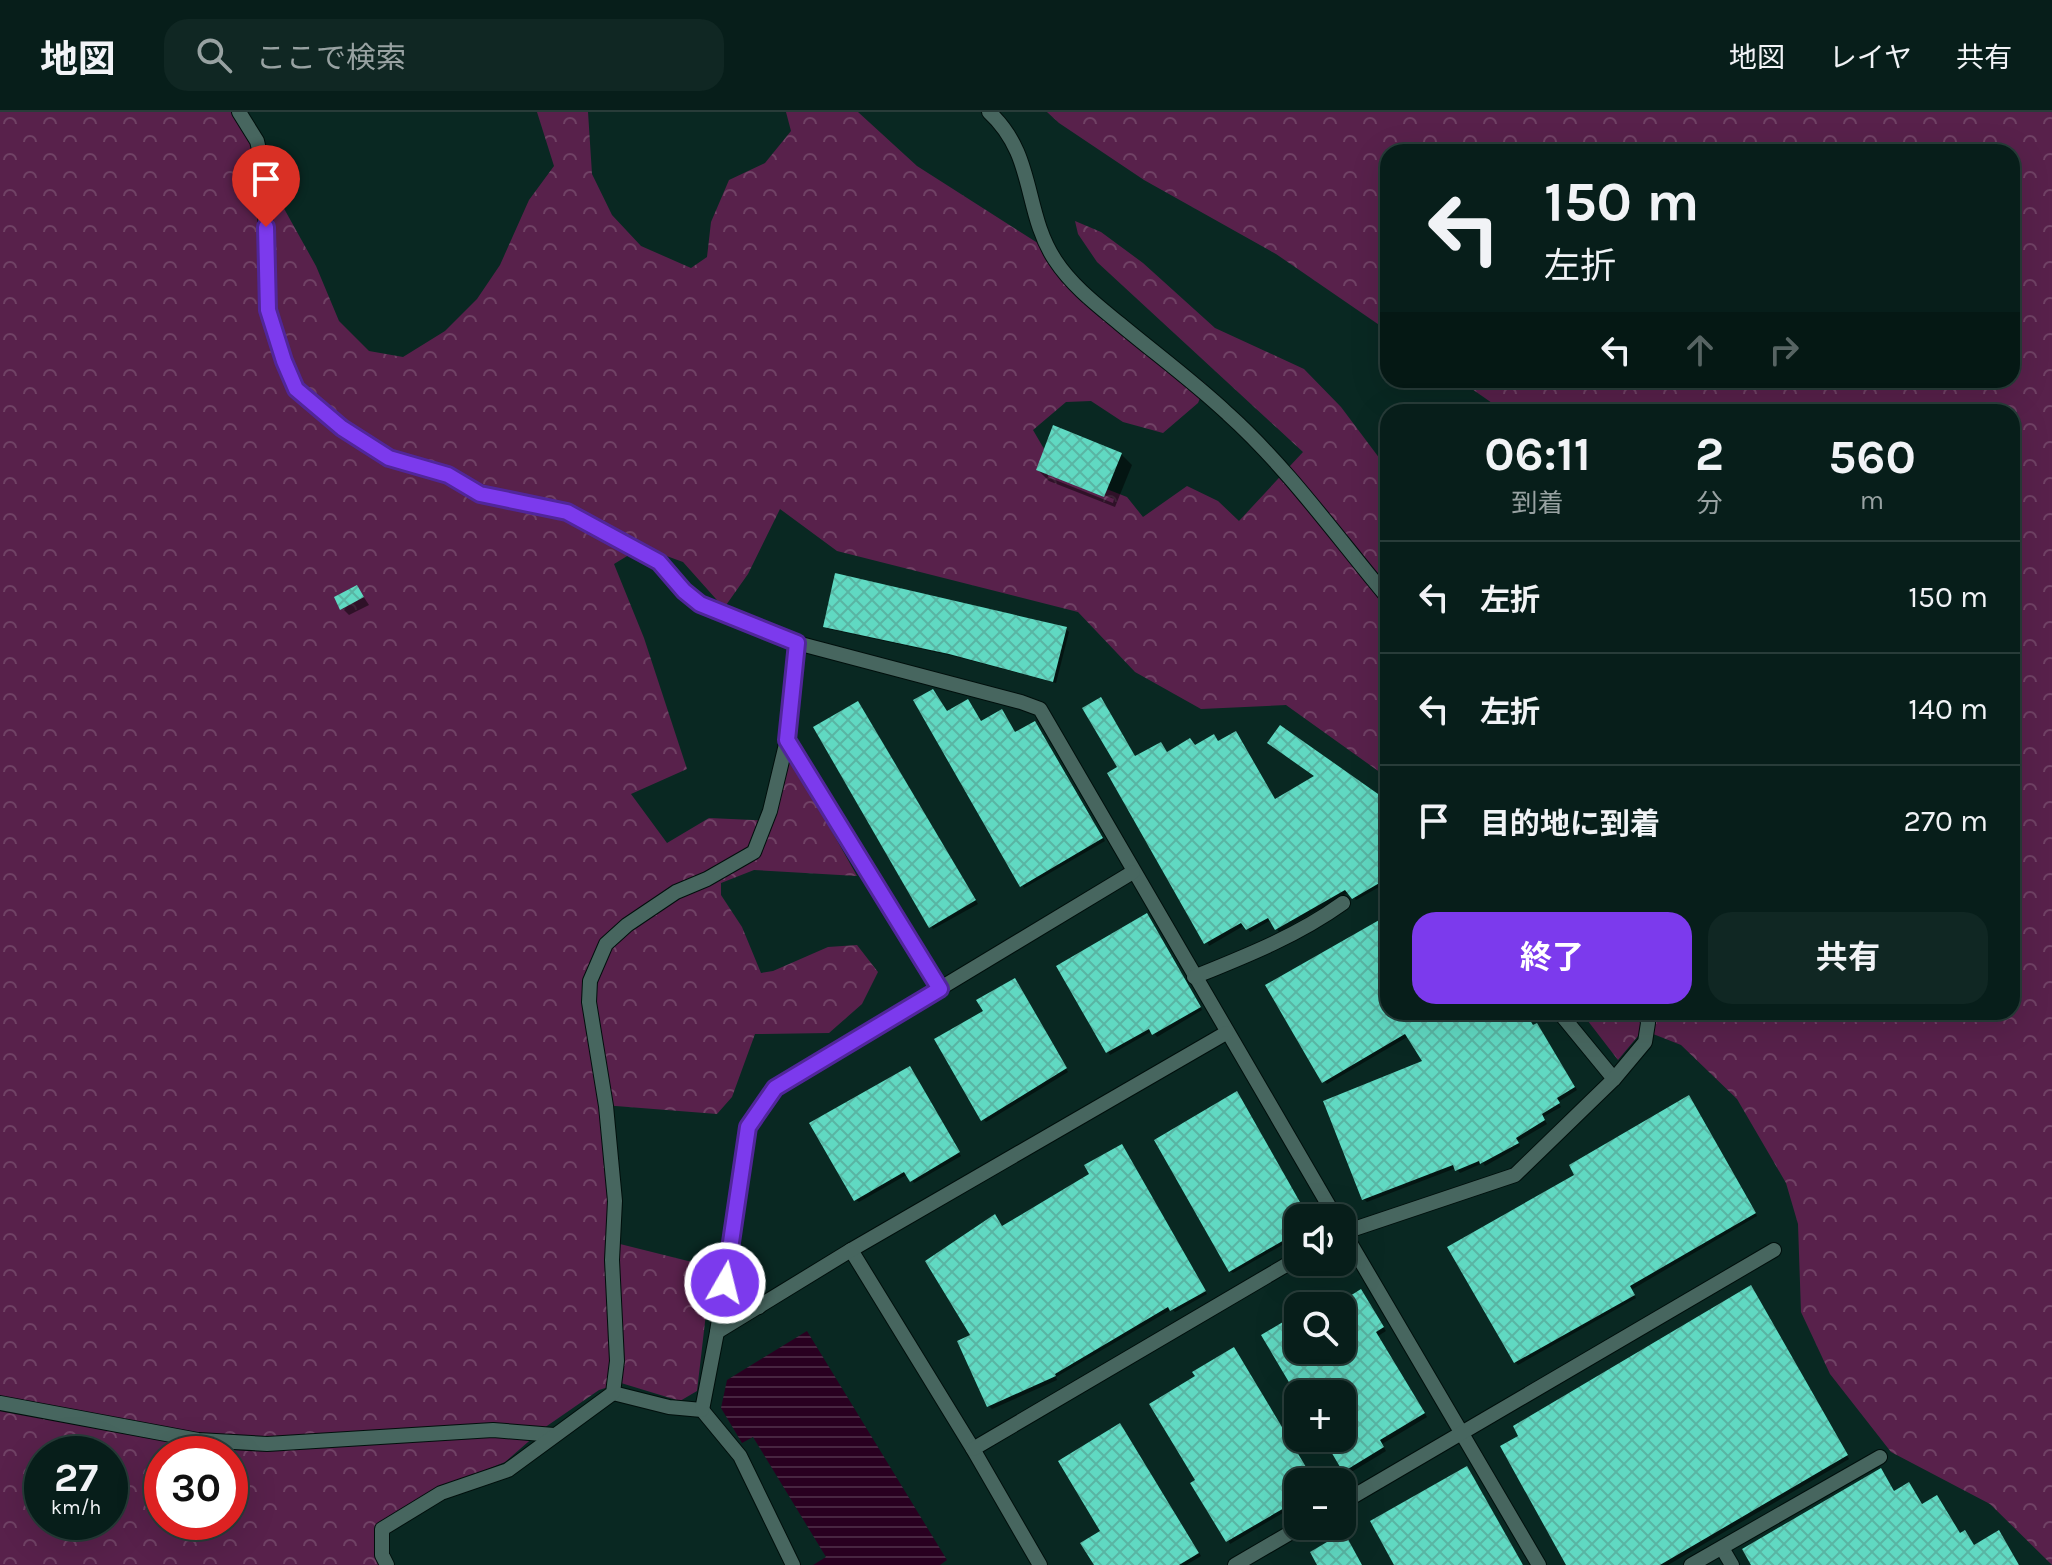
<!DOCTYPE html>
<html lang="ja">
<meta charset="utf-8">
<style>
:root{--surface:#071e1a;--page:#102723;--text:#f1f3f6;--muted:#98a2a2;--line:#283c39;--accent:#7c3aed}
body{margin:0;font-family:Karla,"Noto Sans JP",sans-serif;background:var(--page);color:var(--text);height:100vh;display:flex;flex-direction:column;font-size:30px;white-space:nowrap}
*{box-sizing:border-box;margin:0}
p{font-size:26px;color:var(--muted)}
.icon{flex:none;width:44px;height:44px;fill:none;stroke:currentColor;stroke-width:2;stroke-linecap:round;stroke-linejoin:round}
.map{position:relative;flex:1;overflow:hidden}
.panel{position:absolute;left:1380px;top:292px;width:640px;height:616px;display:flex;flex-direction:column;background:var(--surface);border-radius:24px;box-shadow:0 8px 32px #0002,0 0 0 2px var(--line)}
.panel>*{flex:none}
.top-card{position:absolute;left:1380px;top:32px;width:640px;height:244px;border-radius:24px;box-shadow:0 8px 32px #0002,0 0 0 2px var(--line);background:#071e1a;color:var(--text);overflow:hidden}
.fabs{position:absolute;left:1284px;top:1092px;display:grid;gap:16px}
.fabs a{display:grid;place-items:center;width:72px;height:72px;border-radius:16px;background:var(--surface);box-shadow:0 8px 32px #0002,0 0 0 2px var(--line);font-size:40px}
.speed{position:absolute;left:24px;top:1324px;display:flex;gap:16px;font-size:40px;font-weight:700;text-align:center}
.speed>*{display:grid;place-content:center;width:104px;height:104px;border-radius:50%;background:var(--surface);box-shadow:0 8px 32px #0002,0 0 0 2px var(--line);line-height:1}
.speed small{font-size:20px;font-weight:400}
.speed .limit{border:12px solid #d22;background:#fff;color:#111}
.pin{position:absolute;display:grid;place-items:center;width:68px;height:68px;color:#fff;margin:-82px -34px;border-radius:50% 50% 50% 0;rotate:-45deg;box-shadow:0 0 8px #0007}
.pin .icon{rotate:45deg}
.me{position:absolute;width:88px;margin:-44px;rotate:8deg;stroke-linejoin:round;filter:drop-shadow(0 0 6px #0008)}
.turn{display:flex;align-items:center;gap:28px;height:168px;padding:0 32px;font-size:36px}
.turn .icon{width:104px;height:104px;stroke-width:2.5}
.turn b{display:block;font-size:56px;line-height:68px}
.lanes{display:flex;align-items:center;height:76px;padding:0 32px;background:#0003;justify-content:center;gap:40px;direction:ltr}
.lanes .off{opacity:.35}
.eta{display:flex;justify-content:space-evenly;align-items:center;height:136px;text-align:center}
.eta b{font-size:48px;font-weight:700;line-height:56px}
.action{display:flex;gap:16px;margin-top:auto;padding:16px 32px}
.action a{flex:1;height:92px;border-radius:24px;background:var(--accent);color:#fff;font-size:32px;font-weight:700;line-height:92px;text-align:center}
.action a+a{background:var(--page);color:var(--text)}
ul{padding:0;list-style:none}
li{display:flex;align-items:center;gap:24px;height:112px;padding:0 32px;border-top:2px solid var(--line)}
li div{flex:1}
li b{display:block;font-size:30px}
li em{font-style:normal}
header{display:flex;align-items:center;gap:48px;box-sizing:border-box;height:112px;padding:0 40px;background:var(--surface);border-bottom:2px solid var(--line)}
header strong{font-size:38px}
nav{display:flex;gap:44px;margin-inline-start:auto;font-size:28px}
.search{width:560px;height:72px;background:var(--page);display:flex;align-items:center;gap:20px;box-sizing:border-box;padding:0 28px;border-radius:24px;color:var(--muted);font-size:30px}
.map>svg:first-child{display:block}
</style>
<header>
<strong>地図</strong>
<div class="search"><svg class="icon" aria-label="search" viewBox="0 0 24 24"><circle cx="10" cy="10" r="6"/><path d="M15 15l6 6"/></svg>ここで検索</div>
<nav><a>地図</a><a>レイヤ</a><a>共有</a></nav>
</header>
<div class="map">
<svg width="2052" height="1453" viewBox="0 0 2052 1453">
<defs>
<pattern id="forest-crowns" width="20" height="18" patternUnits="userSpaceOnUse" patternTransform="scale(2)"><rect width="20" height="18" fill="#58214b"/><path d="M2 6a3 3 0 1 1 6 0M12 15a3 3 0 1 1 6 0" fill="none" stroke="#704265"/></pattern>
<pattern id="water-rules" width="6" height="5" patternUnits="userSpaceOnUse" patternTransform="scale(2)"><rect width="6" height="5" fill="#290020"/><path d="M0 2.5h6" fill="none" stroke="#482641"/></pattern>
<pattern id="building-cross-hatch" width="8" height="8" patternUnits="userSpaceOnUse" patternTransform="scale(2)"><rect width="8" height="8" fill="#60d9c2"/><path d="M0 0l8 8M0 8l8-8" fill="none" stroke="#59b5a3"/></pattern>
</defs>
<rect width="100%" height="100%" fill="#092822"/>
<g fill="url(#forest-crowns)" fill-rule="evenodd">
<path d="M 0,0 L 234,0 L 254,29 L 262,57 L 316,154 L 339,209 L 369,239 L 403,245 L 445,219 L 477,187 L 500,153 L 529,88 L 554,54 L 537,0 L 588,0 L 592,62 L 612,103 L 641,134 L 691,156 L 707,145 L 711,110 L 729,68 L 765,51 L 791,19 L 786,0 L 858,0 L 917,54 L 1044,135 L 1083,174 L 1206,272 L 1198,291 L 1163,321 L 1123,310 L 1091,289 L 1066,290 L 1033,318 L 1047,342 L 1076,365 L 1127,385 L 1143,405 L 1187,374 L 1218,389 L 1239,409 L 1303,340 L 1097,150 L 1078,122 L 1075,109 L 1101,120 L 1143,151 L 1215,216 L 1304,257 L 1341,295 L 1383,351 L 1388,353 L 1388,666 L 1286,593 L 1201,597 L 1135,560 L 1078,500 L 837,439 L 780,397 L 748,462 L 724,496 L 683,450 L 642,435 L 614,452 L 644,526 L 687,657 L 631,682 L 667,731 L 709,706 L 773,709 L 789,643 L 857,764 L 754,758 L 721,771 L 721,783 L 742,815 L 761,861 L 773,859 L 828,835 L 857,833 L 878,860 L 862,892 L 829,921 L 755,922 L 732,985 L 717,1002 L 603,993 L 608,1069 L 608,1129 L 700,1152 L 710,1167 L 697,1279 L 680,1289 L 621,1271 L 599,1278 L 544,1316 L 505,1350 L 444,1375 L 379,1413 L 374,1429 L 381,1453 L 0,1453 ZM 42,1342 L 110,1342 L 110,1410 L 42,1410 ZM 162,1342 L 230,1342 L 230,1410 L 162,1410 Z"/>
<path d="M 1047,0 L 2052,0 L 2052,1453 L 1990,1392 L 1891,1340 L 1830,1262 L 1801,1200 L 1798,1112 L 1786,1071 L 1737,987 L 1681,933 L 1643,918 L 1618,948 L 1581,900 L 2012,900 L 2012,300 L 1505,300 L 1459,268 L 2012,268 L 2012,40 L 1388,40 L 1388,219 L 1276,142 L 1144,68 L 1059,11 Z"/>
</g>
<path fill="url(#water-rules)" d="M 807,1219 L 947,1448 L 940,1453 L 813,1453 L 826,1445 L 753,1325 L 742,1331 L 721,1296 L 727,1268 Z"/>
<g fill="#0007" fill-rule="evenodd">
<path d="M 1121,342 L 1132,353 L 1115,395 L 1049,369 L 1038,358 ZM 1048,361 L 1114,387 L 1113,391 L 1048,365 Z"/>
<path d="M 357,475 L 369,493 L 349,503 L 342,496 Z"/>
<path d="M 825,514 L 1066,517 L 1069,520 L 1056,571 L 953,544 L 828,517 Z"/>
<path d="M 947,601 L 1016,622 L 1038,614 L 1105,729 L 1024,776 Z"/>
<path d="M 1239,624 L 1276,689 L 1388,691 L 1388,770 L 1356,788 L 1349,780 L 1279,820 L 1271,808 L 1250,820 L 1245,813 L 1209,834 L 1136,646 L 1218,631 Z"/>
<path d="M 922,697 L 978,792 L 933,817 L 931,814 Z"/>
<path d="M 1388,805 L 1388,900 L 1525,900 L 1534,915 L 1539,917 L 1577,978 L 1558,990 L 1561,995 L 1543,1005 L 1547,1012 L 1518,1029 L 1520,1034 L 1485,1054 L 1483,1051 L 1460,1061 L 1456,1056 L 1367,1090 L 1364,1087 L 1425,950 L 1409,924 L 1327,972 L 1324,969 Z"/>
<path d="M 1149,806 L 1202,898 L 1157,925 L 1152,919 L 1110,943 L 1108,940 Z"/>
<path d="M 1017,871 L 1068,960 L 986,1010 L 983,1007 L 985,899 Z"/>
<path d="M 913,960 L 961,1044 L 914,1071 L 908,1062 L 859,1090 L 856,1088 Z"/>
<path d="M 1237,981 L 1309,1106 L 1298,1106 L 1298,1124 L 1233,1161 L 1230,1159 Z"/>
<path d="M 1691,989 L 1757,1104 L 1631,1178 L 1636,1186 L 1518,1253 L 1515,1250 L 1577,1064 Z"/>
<path d="M 1124,1037 L 1207,1182 L 1175,1200 L 1172,1197 L 1056,1265 L 1057,1268 L 992,1297 L 989,1294 L 973,1224 L 1003,1116 L 1091,1062 Z"/>
<path d="M 1753,1178 L 1849,1347 L 1668,1453 L 1569,1453 Z"/>
<path d="M 1361,1180 L 1386,1219 L 1378,1224 L 1427,1305 L 1382,1332 L 1386,1339 L 1348,1362 L 1325,1326 L 1342,1326 L 1342,1282 L 1298,1282 L 1263,1224 L 1298,1203 L 1298,1238 L 1342,1238 L 1342,1194 L 1338,1194 Z"/>
<path d="M 1322,1181 L 1331,1194 L 1304,1194 L 1302,1192 Z"/>
<path d="M 1123,1317 L 1201,1444 L 1186,1453 L 1096,1453 Z"/>
<path d="M 1198,1368 L 1314,1370 L 1298,1370 L 1298,1392 L 1230,1432 Z"/>
</g>
<g fill="url(#building-cross-hatch)">
<path d="M 1053,313 L 1122,341 L 1104,385 L 1036,358 Z"/>
<path d="M 835,461 L 1067,515 L 1053,570 L 949,542 L 823,515 Z"/>
<path d="M 357,473 L 364,485 L 340,498 L 334,485 Z"/>
<path d="M 933,577 L 947,599 L 968,587 L 981,609 L 1002,597 L 1015,620 L 1035,609 L 1103,726 L 1020,775 L 913,588 Z"/>
<path d="M 1101,585 L 1135,644 L 1161,630 L 1167,640 L 1190,626 L 1195,633 L 1214,622 L 1218,629 L 1236,619 L 1275,687 L 1314,664 L 1267,631 L 1280,613 L 1388,689 L 1388,766 L 1352,787 L 1345,778 L 1275,818 L 1268,806 L 1246,818 L 1241,811 L 1204,832 L 1107,661 L 1117,655 L 1082,596 Z"/>
<path d="M 858,589 L 976,788 L 929,816 L 813,615 Z"/>
<path d="M 1147,801 L 1201,895 L 1152,923 L 1149,917 L 1106,941 L 1056,854 Z"/>
<path d="M 1388,803 L 1388,900 L 1525,900 L 1533,913 L 1537,911 L 1575,975 L 1557,986 L 1560,991 L 1542,1002 L 1545,1008 L 1516,1026 L 1519,1031 L 1480,1052 L 1479,1049 L 1455,1059 L 1453,1053 L 1362,1088 L 1323,989 L 1422,949 L 1405,922 L 1322,971 L 1265,873 Z"/>
<path d="M 1015,866 L 1067,956 L 981,1009 L 934,927 L 983,899 L 976,888 Z"/>
<path d="M 910,954 L 960,1040 L 910,1070 L 904,1060 L 854,1089 L 809,1011 Z"/>
<path d="M 1237,979 L 1309,1106 L 1298,1106 L 1298,1120 L 1229,1160 L 1154,1028 Z"/>
<path d="M 1689,983 L 1756,1101 L 1630,1174 L 1635,1183 L 1514,1251 L 1447,1135 L 1574,1063 L 1569,1053 Z"/>
<path d="M 1122,1032 L 1206,1179 L 1170,1199 L 1168,1195 L 1055,1262 L 1056,1264 L 987,1295 L 957,1229 L 970,1223 L 925,1149 L 995,1102 L 1002,1114 L 1089,1062 L 1084,1053 Z"/>
<path d="M 1751,1173 L 1848,1343 L 1660,1453 L 1566,1453 L 1500,1334 L 1518,1324 L 1513,1314 Z"/>
<path d="M 1361,1177 L 1384,1215 L 1376,1220 L 1425,1301 L 1380,1328 L 1384,1335 L 1343,1360 L 1323,1326 L 1342,1326 L 1342,1282 L 1296,1282 L 1261,1223 L 1298,1201 L 1298,1238 L 1342,1238 L 1342,1189 Z"/>
<path d="M 1234,1235 L 1315,1370 L 1298,1370 L 1298,1388 L 1226,1430 L 1190,1371 L 1195,1368 L 1149,1292 L 1195,1264 L 1192,1260 Z"/>
<path d="M 1120,1311 L 1199,1441 L 1179,1453 L 1094,1453 L 1080,1431 L 1100,1419 L 1058,1349 Z"/>
<path d="M 1467,1354 L 1523,1453 L 1394,1453 L 1370,1409 Z"/>
<path d="M 1881,1356 L 1894,1379 L 1909,1370 L 1922,1392 L 1937,1383 L 1960,1421 L 1965,1418 L 1974,1433 L 1999,1418 L 2019,1453 L 1751,1453 L 1742,1437 Z"/>
<path d="M 1344,1420 L 1362,1453 L 1317,1453 L 1310,1440 Z"/>
</g>
<g fill="none" stroke-linecap="round" stroke-linejoin="round">
<defs>
<g id="street">
<path d="M 239,0 L 257,29 L 264,59 L 268,198 L 284,249 L 296,277 L 342,316 L 389,346 L 448,363 L 480,382 L 567,400 L 659,450 L 684,479 L 700,492 L 721,502 L 797,531 L 1021,590 L 1040,597 L 1336,1106"/>
<path d="M 989,0 C 1036,43 1023,99 1055,148 C 1072,174 1097,193 1120,212 C 1156,242 1194,270 1228,302 C 1287,355 1337,425 1388,486"/>
<path d="M 787,628 L 940,877"/>
<path d="M 1194,865 C 1246,844 1297,824 1343,791"/>
<path d="M 1559,900 L 1614,967"/>
<path d="M 1342,1117 L 1539,1453"/>
<path d="M 1342,1121 L 1515,1063 L 1614,967 L 1645,930 L 1648,911 L 1646,900"/>
<path d="M 851,1138 L 973,1337 L 1040,1453"/>
<path d="M 725,1171 L 759,1195"/>
<path d="M 717,1220 L 851,1138 L 1226,921"/>
<path d="M 613,1281 L 669,1295 L 702,1298 L 740,1344 L 793,1453"/>
<path d="M 0,1291 L 198,1328 L 267,1332 L 493,1318 L 554,1323"/>
<path d="M 702,1298 L 717,1220 L 748,1015 L 775,976 L 1133,760"/>
<path d="M 973,1337 L 1298,1146"/>
<path d="M 1342,1391 L 1774,1138"/>
<path d="M 1722,1436 L 1732,1453"/>
<path d="M 387,1453 L 382,1443 L 382,1417 L 441,1381 L 508,1358 L 613,1281 L 617,1249 L 612,1148 L 615,1089 L 606,994 L 589,890 L 590,869 L 606,832 L 627,813 L 676,780 L 707,767 L 754,740 L 770,699 L 787,628 L 797,531"/>
<path d="M 1235,1453 L 1302,1414"/>
<path d="M 1691,1453 L 1880,1345"/>
</g>
</defs>
<use href="#street" stroke="#000f0c" stroke-width="16"/>
<use href="#street" stroke="#47665f" stroke-width="14"/>
</g>
<g fill="none" stroke-linecap="round" stroke-linejoin="round">
<defs>
<path id="route" d="M 266,115 L 268,198 L 284,249 L 296,277 L 342,316 L 389,346 L 448,363 L 480,382 L 567,400 L 659,450 L 684,479 L 700,492 L 797,531 L 787,628 L 940,877 L 775,976 L 748,1015 L 725,1171"/>
</defs>
<use href="#route" stroke="#51269a" stroke-width="20"/>
<use href="#route" stroke="#7c3aed" stroke-width="14"/>
</g>
</svg>
<div class="fabs">
<a><svg class="icon" aria-label="sound" viewBox="0 0 24 24"><path d="M4 9h4l5-4v14l-5-4H4zM17 9q2 3 0 6"/></svg></a>
<a><svg class="icon" aria-label="search" viewBox="0 0 24 24"><circle cx="10" cy="10" r="6"/><path d="M15 15l6 6"/></svg></a>
<a>+</a>
<a>−</a>
</div>
<div class="speed"><div>27<small>km/h</small></div><div class="limit">30</div></div>
<div class="pin" style="left:266px;top:115px;background:#d93025"><svg class="icon" aria-label="arrive" viewBox="0 0 24 24"><path d="M6 21V4h12l-3 4 3 4H6"/></svg></div>
<svg class="me" style="left:725px;top:1171px" viewBox="-20 -20 40 40"><circle r="17" fill="#7c3aed" stroke="#fff" stroke-width="3"/><path d="M0-11L8 9 0 5-8 9z" fill="#fff"/></svg>
<div class="top-card">
<div class="turn"><svg class="icon" aria-label="left" viewBox="0 0 24 24"><path d="M17 20v-9H6M10 6l-5 5 5 5"/></svg><div><b>150 m</b>左折</div></div>
<div class="lanes"><svg class="icon" aria-label="left" viewBox="0 0 24 24"><path d="M17 20v-9H6M10 6l-5 5 5 5"/></svg><svg class="icon off" aria-label="ahead" viewBox="0 0 24 24"><path d="M12 20V5M6 11l6-6 6 6"/></svg><svg class="icon off" aria-label="right" viewBox="0 0 24 24"><path d="M7 20v-9h11M14 6l5 5-5 5"/></svg></div>
</div>
<section class="panel">
<div class="eta">
<div><b>06:11</b><p>到着</p></div>
<div><b>2</b><p>分</p></div>
<div><b>560</b><p>m</p></div>
</div>
<ul>
<li><svg class="icon" aria-label="left" viewBox="0 0 24 24"><path d="M17 20v-9H6M10 6l-5 5 5 5"/></svg><div><b>左折</b></div><em>150 m</em></li>
<li><svg class="icon" aria-label="left" viewBox="0 0 24 24"><path d="M17 20v-9H6M10 6l-5 5 5 5"/></svg><div><b>左折</b></div><em>140 m</em></li>
<li><svg class="icon" aria-label="arrive" viewBox="0 0 24 24"><path d="M6 21V4h12l-3 4 3 4H6"/></svg><div><b>目的地に到着</b></div><em>270 m</em></li>
</ul>
<div class="action"><a>終了</a><a>共有</a></div>
</section>
</div>
